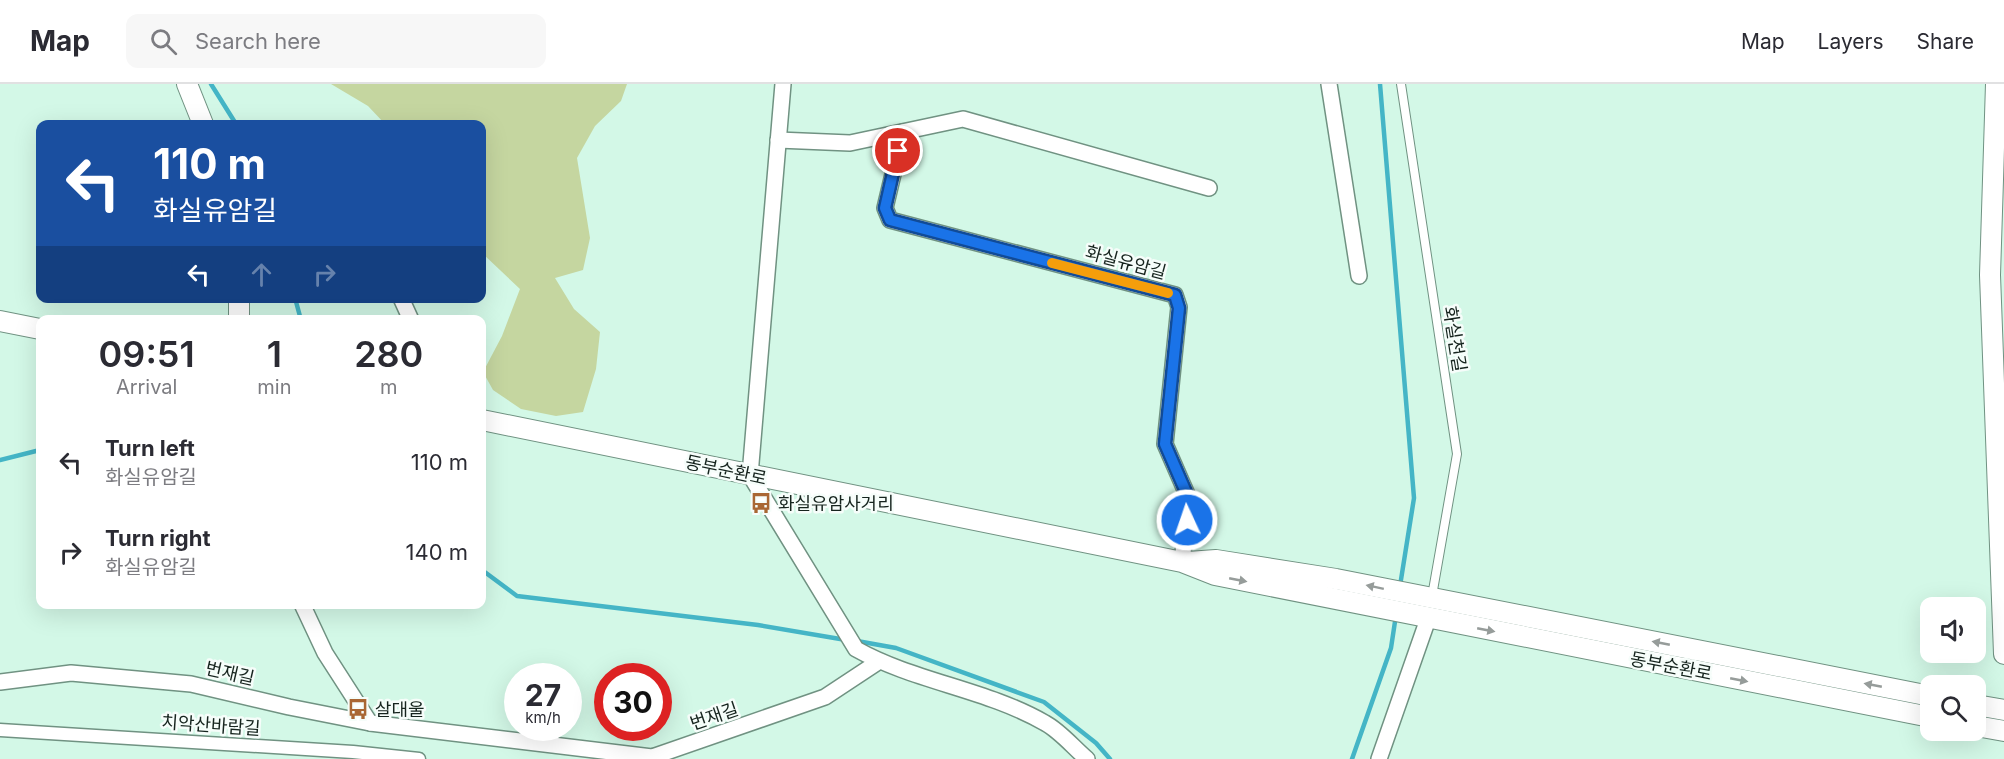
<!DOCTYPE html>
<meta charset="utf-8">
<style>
:root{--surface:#fff;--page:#f7f7f7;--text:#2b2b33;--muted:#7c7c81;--line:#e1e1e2}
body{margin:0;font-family:Inter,"Noto Sans KR",sans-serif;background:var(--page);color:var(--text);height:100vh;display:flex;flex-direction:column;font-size:22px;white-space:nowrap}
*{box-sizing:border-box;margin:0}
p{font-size:20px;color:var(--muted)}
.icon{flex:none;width:33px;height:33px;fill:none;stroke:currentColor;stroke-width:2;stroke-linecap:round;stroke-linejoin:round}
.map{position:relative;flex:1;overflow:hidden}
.panel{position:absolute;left:36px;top:231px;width:450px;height:294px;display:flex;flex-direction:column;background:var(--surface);border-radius:12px;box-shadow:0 6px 24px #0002}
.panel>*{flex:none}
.banner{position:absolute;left:36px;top:36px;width:450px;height:183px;border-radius:12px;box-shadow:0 6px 24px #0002;background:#1a4fa0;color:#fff;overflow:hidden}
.buttons{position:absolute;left:1920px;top:513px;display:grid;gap:12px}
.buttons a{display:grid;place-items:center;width:66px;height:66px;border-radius:12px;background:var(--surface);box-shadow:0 6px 24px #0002;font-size:30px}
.speed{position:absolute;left:504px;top:579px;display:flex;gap:12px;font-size:30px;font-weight:700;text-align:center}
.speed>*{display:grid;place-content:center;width:78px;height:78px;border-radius:50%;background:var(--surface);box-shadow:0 6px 24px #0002;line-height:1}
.speed small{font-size:15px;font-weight:400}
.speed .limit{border:9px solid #d22;background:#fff;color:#111}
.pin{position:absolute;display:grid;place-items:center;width:51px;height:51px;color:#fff;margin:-26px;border:3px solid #fff;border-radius:50%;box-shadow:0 2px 6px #0007}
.me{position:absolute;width:66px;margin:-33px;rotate:357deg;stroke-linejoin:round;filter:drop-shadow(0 0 4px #0008)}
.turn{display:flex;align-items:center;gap:21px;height:126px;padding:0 18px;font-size:27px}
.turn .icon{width:78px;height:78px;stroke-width:2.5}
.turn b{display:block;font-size:42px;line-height:51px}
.lanes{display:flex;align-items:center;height:57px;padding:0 18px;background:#0003;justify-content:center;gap:30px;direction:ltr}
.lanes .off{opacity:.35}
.eta{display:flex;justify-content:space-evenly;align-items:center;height:102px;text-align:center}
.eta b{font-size:36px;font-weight:600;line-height:42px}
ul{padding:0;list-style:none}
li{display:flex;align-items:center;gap:18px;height:90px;padding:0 18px}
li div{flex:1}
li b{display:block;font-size:22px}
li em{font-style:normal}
header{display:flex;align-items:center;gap:36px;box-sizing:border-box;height:84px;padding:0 30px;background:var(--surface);border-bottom:2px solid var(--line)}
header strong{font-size:28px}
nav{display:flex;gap:33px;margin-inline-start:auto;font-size:21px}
.search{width:420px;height:54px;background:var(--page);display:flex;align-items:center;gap:15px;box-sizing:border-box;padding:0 21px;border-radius:12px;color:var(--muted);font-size:22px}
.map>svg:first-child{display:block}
</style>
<header>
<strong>Map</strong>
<div class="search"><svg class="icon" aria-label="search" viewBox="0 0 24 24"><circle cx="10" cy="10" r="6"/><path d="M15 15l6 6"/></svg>Search here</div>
<nav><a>Map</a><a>Layers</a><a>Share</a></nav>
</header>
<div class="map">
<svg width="2004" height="675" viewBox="0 0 2004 675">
<rect width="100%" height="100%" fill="#d3f8e7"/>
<path fill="#c5d6a0" d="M 331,0 L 627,0 L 621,17 L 595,42 L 577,74 L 590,154 L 583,186 L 555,194 L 574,225 L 600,248 L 596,285 L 583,328 L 556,332 L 521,325 L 493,306 L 483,288 L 502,252 L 520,205 L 482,169 L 482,40 L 385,40 L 368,22 Z"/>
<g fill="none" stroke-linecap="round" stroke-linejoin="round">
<g stroke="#44b5c6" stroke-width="4.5">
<path d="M 211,0 L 236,40"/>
<path d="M 1380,0 L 1414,414 L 1400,502"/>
<path d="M 295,214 L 301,236"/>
<path d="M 0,376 L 40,366"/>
<path d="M 482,486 L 517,512 L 758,541 L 846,556"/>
<path d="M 857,557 L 896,564 L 1044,618 L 1096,659 L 1110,675"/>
<path d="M 1352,675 L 1391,564 L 1396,531"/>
</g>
<defs>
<path id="service" d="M 1401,0 L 1457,370 L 1432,512"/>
<path id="pedestrian" d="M 0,646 L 353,668 L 419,675"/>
<g id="minor">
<path d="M 783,0 L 750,391 L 856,565 C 915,598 986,605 1045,639 C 1060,647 1073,663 1087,675"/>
<path d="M 1329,0 L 1359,192"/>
<path d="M 903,48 L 885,124 L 890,136 L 1175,211 L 1179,223 L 1165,360 L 1189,415 L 1182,478"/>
<path d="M 778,56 L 850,59 L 963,35 L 1209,104"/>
<path d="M 401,214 L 411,236"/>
<path d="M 302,520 L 325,569 L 370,639"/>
<path d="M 0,598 L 71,589 L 191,600 L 289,623 L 370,639 L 652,673 L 825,613 L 878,578"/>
<path d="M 1379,675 L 1428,535"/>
</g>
<g id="tertiary">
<path d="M 187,0 L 203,40"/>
<path d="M 1996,0 L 1990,191 L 2004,570"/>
<path d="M 239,236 L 239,214"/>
<path d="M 0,237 L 40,245"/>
<path d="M 482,336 L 1182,478 L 1215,491 L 1930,633"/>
<path d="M 1188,478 L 1216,476 L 1336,495 L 1930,612"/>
<path d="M 1976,621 L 2004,626"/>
<path d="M 1976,642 L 2004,647"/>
</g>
</defs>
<use href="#service" stroke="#709282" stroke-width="10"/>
<use href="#pedestrian" stroke="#709282" stroke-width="15"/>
<use href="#minor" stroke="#709282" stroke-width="18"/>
<use href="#tertiary" stroke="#709282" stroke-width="22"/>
<use href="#service" stroke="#fff" stroke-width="8"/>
<use href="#pedestrian" stroke="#fff" stroke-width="12"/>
<use href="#minor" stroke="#fff" stroke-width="15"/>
<use href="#tertiary" stroke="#fff" stroke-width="20"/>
</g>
<defs><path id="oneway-solid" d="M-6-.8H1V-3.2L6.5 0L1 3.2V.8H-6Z" transform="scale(1.5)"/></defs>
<g fill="#969c9a">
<use href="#oneway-solid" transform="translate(1238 496) rotate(11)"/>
<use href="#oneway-solid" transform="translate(1375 503) rotate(-168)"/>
<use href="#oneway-solid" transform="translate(1486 546) rotate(11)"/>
<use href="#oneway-solid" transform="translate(1661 559) rotate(-169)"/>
<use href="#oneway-solid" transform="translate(1739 596) rotate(11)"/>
<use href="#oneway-solid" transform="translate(1873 601) rotate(-169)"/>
</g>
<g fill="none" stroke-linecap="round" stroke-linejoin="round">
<defs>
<path id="route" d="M 898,67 L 885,124 L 890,136 L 1175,211 L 1179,224 L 1165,360 L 1189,415 L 1187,436"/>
</defs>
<use href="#route" stroke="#114b97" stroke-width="15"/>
<use href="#route" stroke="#1a73e8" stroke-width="10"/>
<path stroke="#f59e0b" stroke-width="10" d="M 1052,179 L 1168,209"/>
</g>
<defs>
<symbol id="bus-bare" viewBox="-9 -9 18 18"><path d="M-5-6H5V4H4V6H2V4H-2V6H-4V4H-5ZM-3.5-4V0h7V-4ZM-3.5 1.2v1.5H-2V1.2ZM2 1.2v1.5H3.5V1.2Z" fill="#a96734" stroke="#f6fdfa" stroke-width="2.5" paint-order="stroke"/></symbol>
</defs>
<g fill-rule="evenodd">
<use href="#bus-bare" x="746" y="404" width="30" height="30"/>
<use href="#bus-bare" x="343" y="610" width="30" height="30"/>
</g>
<g text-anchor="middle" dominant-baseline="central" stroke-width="5" stroke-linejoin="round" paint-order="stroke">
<g font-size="18" fill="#16241e" stroke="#f6fdfa">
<text transform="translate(1126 178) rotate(15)">화실유암길</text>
<text transform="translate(1455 255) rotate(81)">화실천길</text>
<text transform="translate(726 386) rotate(12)">동부순환로</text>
<text transform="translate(1671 582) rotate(11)">동부순환로</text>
<text transform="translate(230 589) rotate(13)">번재길</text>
<text transform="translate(714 632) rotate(-19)">번재길</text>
<text transform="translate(211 641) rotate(4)">치악산바람길</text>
</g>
<g font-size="18" fill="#16241e" stroke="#f6fdfa" text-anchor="start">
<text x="778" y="419">화실유암사거리</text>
<text x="375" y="625">살대울</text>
</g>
</g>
</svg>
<div class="buttons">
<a><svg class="icon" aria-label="sound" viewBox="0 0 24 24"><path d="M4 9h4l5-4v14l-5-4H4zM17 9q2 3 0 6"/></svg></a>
<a><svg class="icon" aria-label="search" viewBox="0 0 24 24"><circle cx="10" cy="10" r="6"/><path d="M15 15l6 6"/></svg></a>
</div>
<div class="speed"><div>27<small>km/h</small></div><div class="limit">30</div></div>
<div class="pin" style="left:898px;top:67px;background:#d93025"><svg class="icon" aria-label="arrive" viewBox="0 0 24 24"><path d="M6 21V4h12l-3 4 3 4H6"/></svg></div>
<svg class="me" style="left:1187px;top:436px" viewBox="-20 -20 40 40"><circle r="17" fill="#1a73e8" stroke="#fff" stroke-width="3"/><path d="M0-11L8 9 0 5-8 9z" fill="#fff"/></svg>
<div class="banner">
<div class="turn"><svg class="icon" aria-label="left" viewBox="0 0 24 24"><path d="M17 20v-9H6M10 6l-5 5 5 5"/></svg><div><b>110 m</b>화실유암길</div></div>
<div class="lanes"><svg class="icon" aria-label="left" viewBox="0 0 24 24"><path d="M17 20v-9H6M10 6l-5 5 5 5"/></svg><svg class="icon off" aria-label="ahead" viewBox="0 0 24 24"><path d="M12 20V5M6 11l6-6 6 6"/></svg><svg class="icon off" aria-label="right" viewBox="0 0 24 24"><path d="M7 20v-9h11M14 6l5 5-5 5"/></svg></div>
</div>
<section class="panel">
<div class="eta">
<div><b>09:51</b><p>Arrival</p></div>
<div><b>1</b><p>min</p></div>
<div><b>280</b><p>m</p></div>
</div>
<ul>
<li><svg class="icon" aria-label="left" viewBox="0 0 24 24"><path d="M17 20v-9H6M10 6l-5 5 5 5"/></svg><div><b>Turn left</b><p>화실유암길</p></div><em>110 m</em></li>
<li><svg class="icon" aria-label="right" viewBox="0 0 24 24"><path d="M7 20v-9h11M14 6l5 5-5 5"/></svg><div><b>Turn right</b><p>화실유암길</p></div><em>140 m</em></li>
</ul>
</section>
</div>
